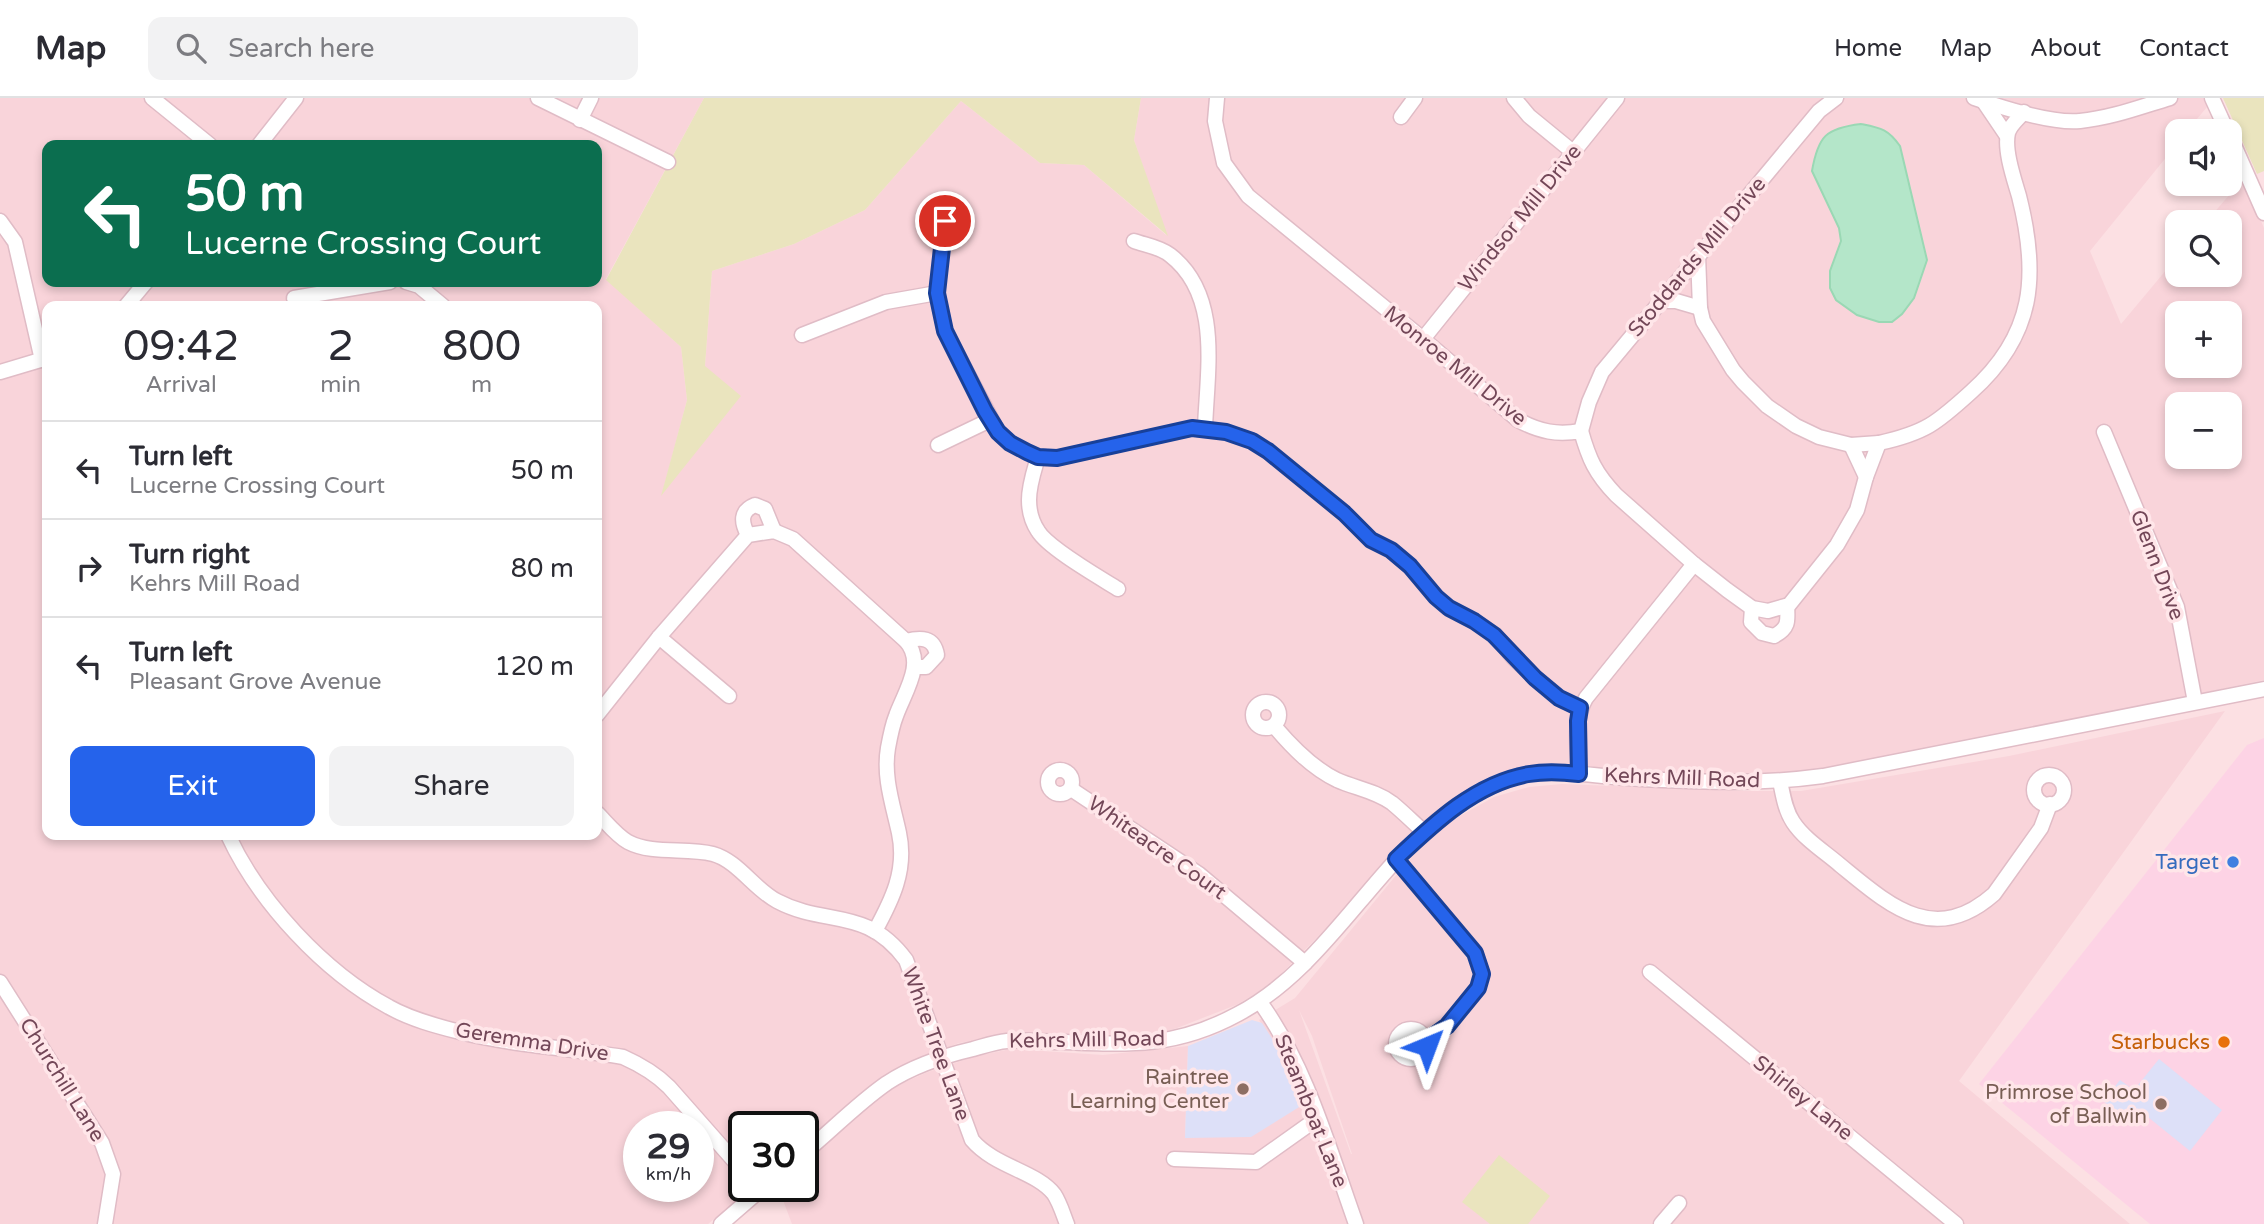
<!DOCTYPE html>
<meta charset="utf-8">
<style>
:root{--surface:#fff;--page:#f2f2f3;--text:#2b2b33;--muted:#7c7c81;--line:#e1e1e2;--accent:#2563eb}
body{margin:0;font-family:"Varela Round",sans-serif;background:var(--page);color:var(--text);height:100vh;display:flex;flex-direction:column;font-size:26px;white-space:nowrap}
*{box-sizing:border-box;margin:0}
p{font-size:23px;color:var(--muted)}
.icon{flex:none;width:38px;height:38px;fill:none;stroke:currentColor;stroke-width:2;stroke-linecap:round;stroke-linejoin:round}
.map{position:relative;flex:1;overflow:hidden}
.panel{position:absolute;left:42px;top:203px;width:560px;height:539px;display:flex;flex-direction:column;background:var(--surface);border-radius:14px;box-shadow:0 4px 10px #0003}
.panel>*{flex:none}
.hud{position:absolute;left:42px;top:42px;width:560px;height:147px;border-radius:14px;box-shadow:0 4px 10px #0003;background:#0b6e4f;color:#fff;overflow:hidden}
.controls{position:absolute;left:2165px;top:21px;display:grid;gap:14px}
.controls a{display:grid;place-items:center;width:77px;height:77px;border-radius:14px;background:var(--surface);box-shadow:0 4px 10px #0003;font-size:35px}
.speed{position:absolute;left:623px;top:1013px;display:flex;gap:14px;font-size:35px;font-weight:700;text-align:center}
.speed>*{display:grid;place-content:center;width:91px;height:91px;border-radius:50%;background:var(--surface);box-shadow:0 4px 10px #0003;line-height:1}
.speed small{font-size:18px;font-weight:400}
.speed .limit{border:4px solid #111;border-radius:10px;background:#fff;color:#111}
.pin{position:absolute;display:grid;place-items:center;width:60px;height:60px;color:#fff;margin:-30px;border:4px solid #fff;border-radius:50%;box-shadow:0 2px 7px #0007}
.me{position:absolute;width:77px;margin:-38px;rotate:44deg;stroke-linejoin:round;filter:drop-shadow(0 0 5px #0008)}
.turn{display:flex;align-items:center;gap:24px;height:147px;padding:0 28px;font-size:32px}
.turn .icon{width:91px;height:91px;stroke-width:2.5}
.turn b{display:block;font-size:49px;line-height:60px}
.eta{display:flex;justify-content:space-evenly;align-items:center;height:119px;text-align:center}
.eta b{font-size:42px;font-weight:600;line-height:49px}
.button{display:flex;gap:14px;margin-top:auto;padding:14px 28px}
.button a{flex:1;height:80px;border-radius:14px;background:var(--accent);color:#fff;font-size:28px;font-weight:600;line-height:80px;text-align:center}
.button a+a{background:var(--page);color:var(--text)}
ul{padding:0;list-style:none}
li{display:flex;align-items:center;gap:21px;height:98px;padding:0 28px;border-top:2px solid var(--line)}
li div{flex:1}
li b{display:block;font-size:26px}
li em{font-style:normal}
header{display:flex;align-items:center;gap:42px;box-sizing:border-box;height:98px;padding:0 35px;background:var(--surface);border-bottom:2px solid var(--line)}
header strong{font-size:33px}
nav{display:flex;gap:38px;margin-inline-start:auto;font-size:24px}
.search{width:490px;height:63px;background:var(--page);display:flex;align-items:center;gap:18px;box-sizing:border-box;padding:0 24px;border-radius:14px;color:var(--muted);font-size:26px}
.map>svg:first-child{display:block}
</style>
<header>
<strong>Map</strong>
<div class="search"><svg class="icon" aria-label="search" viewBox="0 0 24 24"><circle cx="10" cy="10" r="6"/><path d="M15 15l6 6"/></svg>Search here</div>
<nav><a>Home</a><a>Map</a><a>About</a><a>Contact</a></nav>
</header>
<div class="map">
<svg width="2264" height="1126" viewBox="0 0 2264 1126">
<rect width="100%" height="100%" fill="#fce0e3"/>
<g fill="#f9d4da" fill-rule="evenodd">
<path d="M 0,0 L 704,0 L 606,181 L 681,249 L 687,302 L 662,396 L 705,269 L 712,173 L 794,146 L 865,112 L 961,3 L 1040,65 L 1084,67 L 1166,137 L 1134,42 L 1141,0 L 2203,0 L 2207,9 L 2187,33 L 2177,33 L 2177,46 L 2090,153 L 2121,226 L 2177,159 L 2177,177 L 2230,177 L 2230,124 L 2206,124 L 2243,81 L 2264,130 L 2264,582 L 1843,671 L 1745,681 L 1557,666 L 1486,682 L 1440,709 L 1420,726 L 1356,800 L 1280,877 L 1257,895 L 1236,907 L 1177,930 L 1156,936 L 1088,940 L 988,940 L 959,945 L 919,960 L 882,982 L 803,1046 L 803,1029 L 744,1029 L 744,1088 L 753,1089 L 708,1126 L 0,1126 ZM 47,47 L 597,47 L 597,184 L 47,184 ZM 47,208 L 597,208 L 597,737 L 47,737 ZM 2177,215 L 2230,215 L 2230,268 L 2177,268 ZM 2177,306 L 2230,306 L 2230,359 L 2177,359 ZM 639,1029 L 698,1029 L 698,1088 L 639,1088 Z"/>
<path d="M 2225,613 L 1959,983 L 2130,1126 L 792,1126 L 778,1089 L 803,1088 L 803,1064 L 856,1018 L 896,988 L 928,974 L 976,958 L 1011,951 L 1103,957 L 1188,948 L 1185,1039 L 1276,948 L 1259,922 L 1295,900 L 1416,753 L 1449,724 L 1494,699 L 1529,689 L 1562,686 L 1744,693 L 1801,693 L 2009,658 ZM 1299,912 L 1312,938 L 1352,1056 L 1351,1056 Z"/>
</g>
<path fill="#fdd3e5" d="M 2264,640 L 2264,1126 L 2150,1126 L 1979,986 L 2247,647 Z"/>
<g fill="#dde0f8">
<path d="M 1252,922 L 1262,925 L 1289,967 L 1304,1006 L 1251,1039 L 1185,1040 L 1188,948 Z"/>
<path d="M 2159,961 L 2222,1012 L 2190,1053 L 2138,1011 L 2127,1022 L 2103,1003 L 2120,982 L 2134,992 Z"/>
</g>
<g fill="#eae4be">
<path d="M 704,0 L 1141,0 L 1134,42 L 1168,138 L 1084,67 L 1040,65 L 961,3 L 865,112 L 794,146 L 712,173 L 705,268 L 741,298 L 661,398 L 687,302 L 681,249 L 606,182 Z"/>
<path d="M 2223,0 L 2264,0 L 2264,73 L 2257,76 Z"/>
<path d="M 1499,1057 L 1550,1098 L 1528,1126 L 1490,1126 L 1462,1104 Z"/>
</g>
<path fill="#b4e6c9" stroke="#9ad8b4" stroke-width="2" d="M 1861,26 C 1881,30 1888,31 1900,48 L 1927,162 L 1914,200 L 1902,216 L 1892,224 L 1879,224 L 1857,217 L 1836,202 L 1830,190 L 1830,173 L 1841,143 L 1839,130 L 1812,73 C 1818,38 1826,30 1861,26 Z"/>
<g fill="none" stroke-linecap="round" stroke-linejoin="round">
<defs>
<g id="minor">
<path d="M 152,0 L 210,47"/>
<path d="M 538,0 L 668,64"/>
<path d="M 1217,0 L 1215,23 L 1224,65 L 1248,98 L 1423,241 L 1518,322 C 1540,334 1557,337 1581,333 C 1589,361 1595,375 1616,397 L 1694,466 L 1727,492 L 1752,510 L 1768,513 L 1789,507 L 1837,447 L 1857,412 L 1866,379 L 1879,345 C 1925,335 1937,325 1971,294 C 2035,237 2039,177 2019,98 C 2014,81 2004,52 2008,35 C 2010,27 2018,21 2024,14"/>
<path d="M 1514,0 L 1529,18 L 1573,54"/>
<path d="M 1974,0 C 2000,9 2052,26 2080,23 C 2111,20 2140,9 2170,0"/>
<path d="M 2212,0 L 2227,33"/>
<path d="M 1984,4 L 2007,38"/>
<path d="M 1401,19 L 1415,0"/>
<path d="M 580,22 L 591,0"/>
<path d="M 2230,38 L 2264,115"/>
<path d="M 259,47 L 296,0"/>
<path d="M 946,106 L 937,195 L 945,233 L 998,334 L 1010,345 L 1027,354 L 1038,359 L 1057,360 L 1192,330 L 1226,334 L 1252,343 L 1268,353 L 1344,415 L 1371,442 L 1391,452 L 1410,468 L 1436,499 L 1449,510 L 1474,523 L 1495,537 L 1513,559 L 1535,580 L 1559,600 L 1580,610"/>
<path d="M 0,123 L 15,144 L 42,262"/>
<path d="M 1134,143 C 1145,147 1160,149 1170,157 C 1222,197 1207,273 1205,330"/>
<path d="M 1698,157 L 1700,210 L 1703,223 L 1733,272 L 1743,284 L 1767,308 L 1796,328 L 1819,339 L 1851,347 L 1879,345"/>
<path d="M 406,184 L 419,188 L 443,208"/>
<path d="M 294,200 L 390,184"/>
<path d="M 1660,203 L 1676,203 L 1700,210"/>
<path d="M 126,208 L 146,184"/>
<path d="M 802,237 L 886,204 L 937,195"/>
<path d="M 1423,241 L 1617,0"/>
<path d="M 0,274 L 47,260"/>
<path d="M 1581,333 L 1589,304 L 1602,274 L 1819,13 L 1836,0"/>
<path d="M 2104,334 L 2177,509 L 2195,604"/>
<path d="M 938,347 L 990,322"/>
<path d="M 1851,347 L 1866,379"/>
<path d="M 1038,359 C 1034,373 1029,387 1029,402 C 1029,412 1032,424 1038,433 C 1048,450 1099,479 1118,491"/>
<path d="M 748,437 C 741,424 740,413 755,407 L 765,411 L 774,433"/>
<path d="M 1752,510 L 1751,524 L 1762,535 L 1774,538 C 1789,530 1788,523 1787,508"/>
<path d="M 659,539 L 729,598"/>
<path d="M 906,543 C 921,539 934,539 937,557 L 926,569 L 914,569"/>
<circle cx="1266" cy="617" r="13"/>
<path d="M 597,617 L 659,539 L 748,437 L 774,433 L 793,441 L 906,543 C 926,565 904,595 896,618 C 892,628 890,639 888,650 C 883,679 893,707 899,735 C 907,772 892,802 875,833"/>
<path d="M 1275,629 C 1292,649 1312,670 1337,682 C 1355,690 1376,693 1392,705 C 1403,714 1414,725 1424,734"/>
<circle cx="1060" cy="684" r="12"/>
<path d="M 1579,675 C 1578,651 1573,622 1586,600 L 1694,466"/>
<circle cx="2049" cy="692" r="15"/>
<path d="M 1780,683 C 1783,697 1785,712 1793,724 C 1804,741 1825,754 1840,767 C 1889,807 1934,849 1994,796 L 2041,730 L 2050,706"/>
<path d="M 1071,691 L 1199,776 L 1305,865"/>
<path d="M 597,715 C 607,725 616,737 628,744 C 653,757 686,749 713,756 C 738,763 754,791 777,803 C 826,829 866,808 906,862 L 972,1042 C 995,1069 1036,1073 1054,1096 C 1060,1105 1063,1116 1067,1126"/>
<path d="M 228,737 C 259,804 324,874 389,909 C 410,921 436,928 460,934 C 512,947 569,950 623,959 C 641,967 655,975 669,989 L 744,1074"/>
<path d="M 1396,761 L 1475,854 L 1482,876 L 1478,889 L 1447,928 L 1427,943"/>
<path d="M 1650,874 L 1956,1126"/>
<path d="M 0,884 L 102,1045 L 113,1076 L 105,1126"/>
<path d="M 1260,904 C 1307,969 1329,1051 1356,1126"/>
<circle cx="1411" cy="946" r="15"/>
<path d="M 803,1056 C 831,1033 858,1005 887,985 C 913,968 943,958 973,951 C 984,948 995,944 1007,943 C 1026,941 1045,944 1064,944 C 1132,947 1177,949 1238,916 C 1346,859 1391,720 1512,680 C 1549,668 1588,678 1627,680 C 1692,684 1758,687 1823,678 L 2264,591"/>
<path d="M 1174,1061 L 1256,1064 L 1318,1020"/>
<path d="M 721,1126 L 765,1088"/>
<path d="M 1661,1126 L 1679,1105"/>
</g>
</defs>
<use href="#minor" stroke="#e0bcc6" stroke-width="17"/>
<use href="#minor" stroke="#fff" stroke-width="14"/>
</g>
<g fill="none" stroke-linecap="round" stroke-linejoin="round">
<defs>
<path id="route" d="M 945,123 L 937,195 L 945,233 L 985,313 L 998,334 L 1010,345 L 1027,354 L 1038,359 L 1057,360 L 1192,330 L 1226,334 L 1252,343 L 1268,353 L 1344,415 L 1371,442 L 1391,452 L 1410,468 L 1436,499 L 1449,510 L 1474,523 L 1494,537 L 1535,580 L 1559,600 L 1580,610 L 1578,623 L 1579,676 C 1562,674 1546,673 1529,676 C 1476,685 1434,725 1396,761 L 1475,855 L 1482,876 L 1478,890 L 1447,928 L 1426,943 L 1427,948"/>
</defs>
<use href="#route" stroke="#184099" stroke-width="18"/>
<use href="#route" stroke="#2563eb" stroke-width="12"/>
</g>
<circle fill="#3f7fe0" stroke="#ffe6e9" stroke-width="2.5" cx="2233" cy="764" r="7"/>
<circle fill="#e8710a" stroke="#ffe6e9" stroke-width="2.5" cx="2224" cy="944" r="7"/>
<g fill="#8d6e63" stroke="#ffe6e9" stroke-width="2.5">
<circle cx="1243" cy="991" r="7"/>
<circle cx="2161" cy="1006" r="7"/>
</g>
<g text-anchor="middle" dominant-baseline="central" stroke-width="7" stroke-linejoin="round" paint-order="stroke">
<g font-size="21" fill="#734758" stroke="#ffe6e9">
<text transform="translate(1520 120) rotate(-51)">Windsor Mill Drive</text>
<text transform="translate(1697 159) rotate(-50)">Stoddards Mill Drive</text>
<text transform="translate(1455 268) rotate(39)">Monroe Mill Drive</text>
<text transform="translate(2157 467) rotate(69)">Glenn Drive</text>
<text transform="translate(1682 680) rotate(2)">Kehrs Mill Road</text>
<text transform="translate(1157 750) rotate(35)">Whiteacre Court</text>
<text transform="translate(1087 942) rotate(-1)">Kehrs Mill Road</text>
<text transform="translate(532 944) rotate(9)">Geremma Drive</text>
<text transform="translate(936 946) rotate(70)">White Tree Lane</text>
<text transform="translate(62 982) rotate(58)">Churchill Lane</text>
<text transform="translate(1803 1000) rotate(39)">Shirley Lane</text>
<text transform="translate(1311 1013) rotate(68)">Steamboat Lane</text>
</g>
<g font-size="21" fill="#366cbe" stroke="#ffe6e9" text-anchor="end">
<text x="2219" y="764">Target</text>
</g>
<g font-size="21" fill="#c56008" stroke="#ffe6e9" text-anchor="end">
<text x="2210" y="944">Starbucks</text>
</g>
<g font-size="21" fill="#785e54" stroke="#ffe6e9" text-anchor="end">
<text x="1229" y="979">Raintree<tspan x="1229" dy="24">Learning Center</tspan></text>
<text x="2147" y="994">Primrose School<tspan x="2147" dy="24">of Ballwin</tspan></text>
</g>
</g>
</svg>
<div class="controls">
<a><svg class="icon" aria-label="sound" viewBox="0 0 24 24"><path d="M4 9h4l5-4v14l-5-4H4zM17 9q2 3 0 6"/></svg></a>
<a><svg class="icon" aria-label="search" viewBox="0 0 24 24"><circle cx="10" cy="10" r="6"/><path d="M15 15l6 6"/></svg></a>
<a>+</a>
<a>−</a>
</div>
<div class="speed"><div>29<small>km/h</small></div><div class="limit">30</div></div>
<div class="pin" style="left:945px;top:123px;background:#d93025"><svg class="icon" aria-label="arrive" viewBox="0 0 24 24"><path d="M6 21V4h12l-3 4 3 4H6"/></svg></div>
<svg class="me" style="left:1427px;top:948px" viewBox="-20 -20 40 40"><path d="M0-17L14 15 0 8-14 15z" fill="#2563eb" stroke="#fff" stroke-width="4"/></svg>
<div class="hud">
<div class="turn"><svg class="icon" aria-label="left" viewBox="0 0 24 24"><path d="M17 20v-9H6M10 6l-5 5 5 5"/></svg><div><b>50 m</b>Lucerne Crossing Court</div></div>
</div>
<section class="panel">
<div class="eta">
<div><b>09:42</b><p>Arrival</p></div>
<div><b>2</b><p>min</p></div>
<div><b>800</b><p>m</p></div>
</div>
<ul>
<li><svg class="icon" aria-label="left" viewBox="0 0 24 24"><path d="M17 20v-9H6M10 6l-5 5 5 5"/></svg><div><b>Turn left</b><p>Lucerne Crossing Court</p></div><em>50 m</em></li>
<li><svg class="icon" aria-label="right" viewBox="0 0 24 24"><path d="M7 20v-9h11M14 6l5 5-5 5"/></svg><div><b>Turn right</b><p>Kehrs Mill Road</p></div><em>80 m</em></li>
<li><svg class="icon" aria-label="left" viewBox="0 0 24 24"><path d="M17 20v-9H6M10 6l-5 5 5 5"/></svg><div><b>Turn left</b><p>Pleasant Grove Avenue</p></div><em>120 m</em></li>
</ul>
<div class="button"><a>Exit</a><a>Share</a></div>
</section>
</div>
